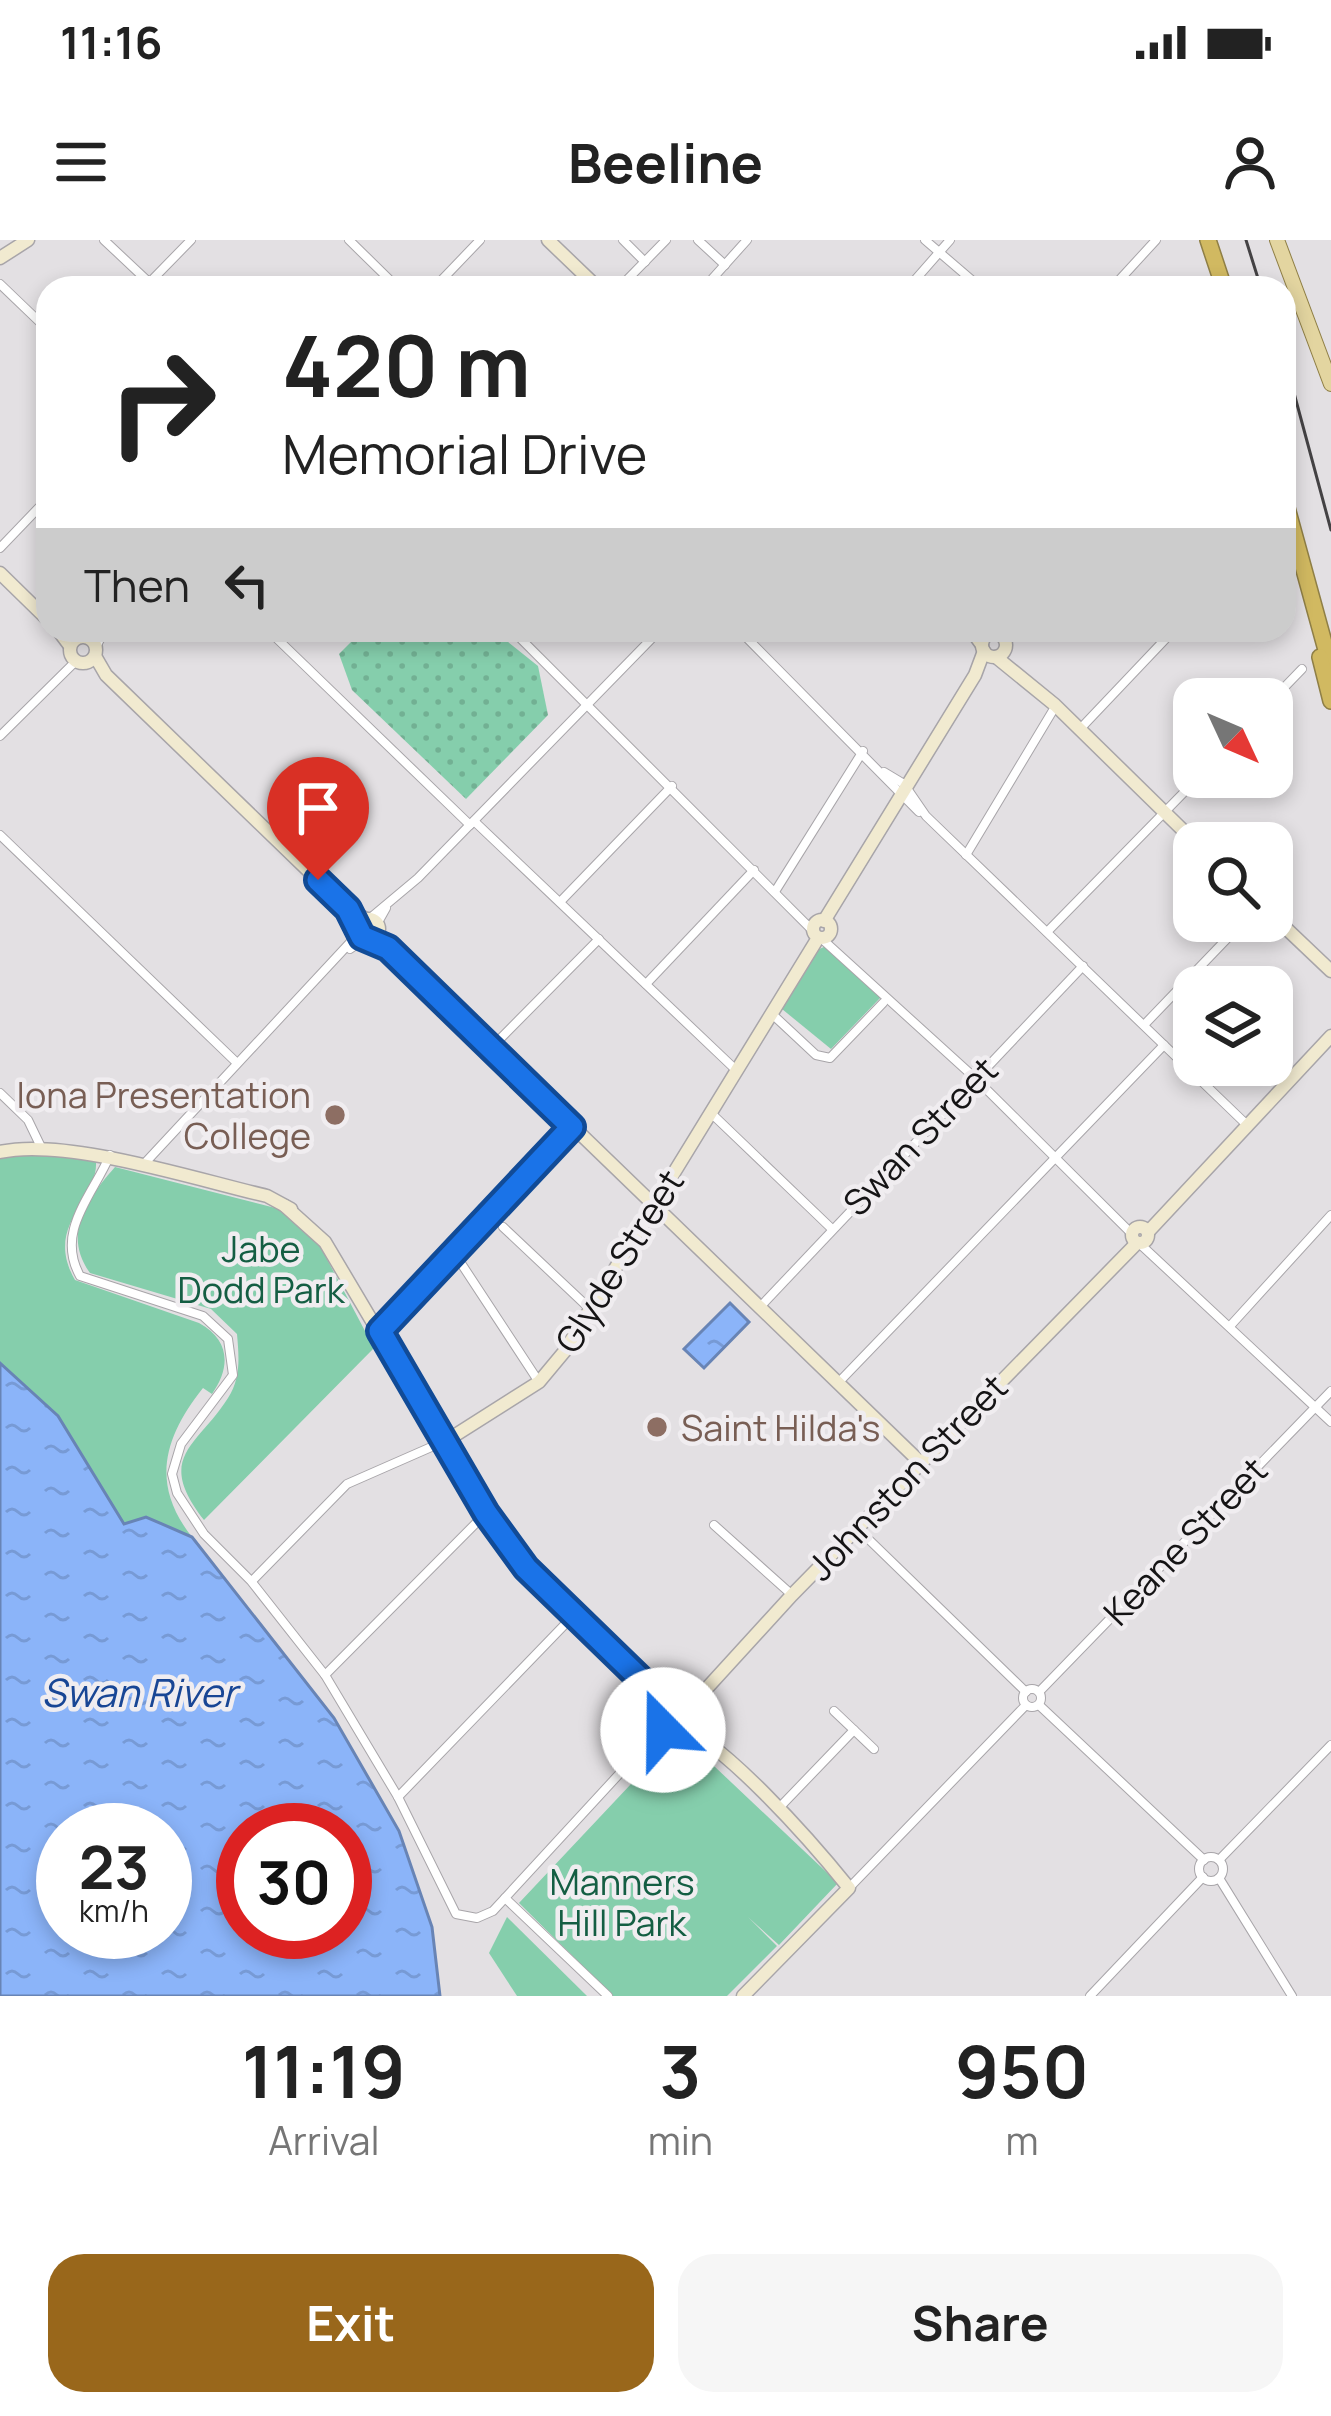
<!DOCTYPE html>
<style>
:root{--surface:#fff;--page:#f6f6f6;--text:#222;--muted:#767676;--accent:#99671b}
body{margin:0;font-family:Manrope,sans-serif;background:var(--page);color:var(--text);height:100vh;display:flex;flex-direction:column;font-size:45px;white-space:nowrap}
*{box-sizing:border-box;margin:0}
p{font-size:39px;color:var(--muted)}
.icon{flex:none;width:66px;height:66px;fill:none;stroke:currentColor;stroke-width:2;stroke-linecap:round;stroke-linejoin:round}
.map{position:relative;height:1756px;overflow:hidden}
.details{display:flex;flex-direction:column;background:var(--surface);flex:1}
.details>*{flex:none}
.guide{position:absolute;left:36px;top:36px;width:1260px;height:366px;border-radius:36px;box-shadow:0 6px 18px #0003;background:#fff;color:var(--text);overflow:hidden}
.needle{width:78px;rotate:134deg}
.controls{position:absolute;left:1173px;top:438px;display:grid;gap:24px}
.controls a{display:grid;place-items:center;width:120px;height:120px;border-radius:24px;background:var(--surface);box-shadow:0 6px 18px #0003;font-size:60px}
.speed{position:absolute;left:36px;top:1563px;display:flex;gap:24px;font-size:60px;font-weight:700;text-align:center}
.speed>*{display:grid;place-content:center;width:156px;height:156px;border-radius:50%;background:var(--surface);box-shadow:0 6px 18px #0003;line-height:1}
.speed small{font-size:30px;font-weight:400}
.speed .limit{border:18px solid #d22;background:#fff;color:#111}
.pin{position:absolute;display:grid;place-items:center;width:102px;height:102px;color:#fff;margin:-123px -51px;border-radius:50% 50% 50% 0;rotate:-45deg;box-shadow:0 0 12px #0007}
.pin .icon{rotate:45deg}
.me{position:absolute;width:132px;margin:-66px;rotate:338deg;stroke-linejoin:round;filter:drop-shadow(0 0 9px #0008)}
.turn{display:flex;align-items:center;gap:42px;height:252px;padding:0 48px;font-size:54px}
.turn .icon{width:156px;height:156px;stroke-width:2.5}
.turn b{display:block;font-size:84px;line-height:102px}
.then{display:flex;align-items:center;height:114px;padding:0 48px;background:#0003;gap:24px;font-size:45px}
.eta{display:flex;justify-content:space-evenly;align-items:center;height:204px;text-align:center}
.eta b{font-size:72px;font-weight:700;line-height:84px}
.button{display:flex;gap:24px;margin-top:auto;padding:24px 48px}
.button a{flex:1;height:138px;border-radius:36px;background:var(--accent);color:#fff;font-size:48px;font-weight:700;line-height:138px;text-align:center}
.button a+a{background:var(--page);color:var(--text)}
.status{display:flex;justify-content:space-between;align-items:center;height:84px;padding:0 60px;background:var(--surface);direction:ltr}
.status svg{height:33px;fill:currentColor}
header{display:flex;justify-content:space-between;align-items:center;height:156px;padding:0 48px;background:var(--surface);font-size:54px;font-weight:700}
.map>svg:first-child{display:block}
</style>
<div class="status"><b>11:16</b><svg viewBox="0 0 49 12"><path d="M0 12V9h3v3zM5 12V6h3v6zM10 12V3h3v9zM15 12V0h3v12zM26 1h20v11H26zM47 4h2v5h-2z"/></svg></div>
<header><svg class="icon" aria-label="menu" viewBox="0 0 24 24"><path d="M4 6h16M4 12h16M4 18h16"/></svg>Beeline<svg class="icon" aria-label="person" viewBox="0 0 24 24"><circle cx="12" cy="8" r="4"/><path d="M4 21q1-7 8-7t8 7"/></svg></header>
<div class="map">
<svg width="1331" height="1756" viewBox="0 0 1331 1756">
<defs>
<pattern id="grass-dots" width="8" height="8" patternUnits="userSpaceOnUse" patternTransform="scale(3)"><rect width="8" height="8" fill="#85ceac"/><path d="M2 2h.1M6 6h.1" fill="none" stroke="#72b093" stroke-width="1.8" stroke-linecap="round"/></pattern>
<pattern id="water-ripples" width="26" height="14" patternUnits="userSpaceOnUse" patternTransform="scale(3)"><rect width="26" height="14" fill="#8bb4f9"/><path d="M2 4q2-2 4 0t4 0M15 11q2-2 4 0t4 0" fill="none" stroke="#779ad5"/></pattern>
</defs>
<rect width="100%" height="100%" fill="#e3e0e3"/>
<path fill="url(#grass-dots)" d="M 363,390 L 493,390 L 538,426 L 548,475 L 466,559 L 352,450 L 339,414 Z"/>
<g fill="#85ceac">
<path d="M 826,706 L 882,756 L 831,809 L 782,769 L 815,711 Z"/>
<path d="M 36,913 L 96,920 C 99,962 43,984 75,1040 L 199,1083 C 230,1100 231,1127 212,1154 L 203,1148 C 164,1197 150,1244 192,1297 L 146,1277 L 124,1285 L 58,1176 L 0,1123 L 0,917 Z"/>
<path d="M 115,927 L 291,972 L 309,985 L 374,1108 L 204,1280 C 154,1216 198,1206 228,1158 C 241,1138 239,1117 237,1094 L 211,1069 L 90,1033 C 62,994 87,959 115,927 Z"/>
<path d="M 679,1493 L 838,1643 L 779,1705 L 748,1677 L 777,1706 L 727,1756 L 613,1756 L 519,1663 Z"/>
<path d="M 507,1677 L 587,1756 L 517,1756 L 489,1713 Z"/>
</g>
<g fill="url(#water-ripples)" stroke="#6884b5" stroke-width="3" fill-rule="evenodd">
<path d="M 730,1063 L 749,1082 L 704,1128 L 684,1109 Z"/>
<path d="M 0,1123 L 58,1176 L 124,1284 L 146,1277 L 192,1297 L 334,1478 L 399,1591 L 432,1687 L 440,1756 L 0,1756 ZM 63,1590 L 165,1590 L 165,1692 L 63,1692 ZM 243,1590 L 345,1590 L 345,1692 L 243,1692 Z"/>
</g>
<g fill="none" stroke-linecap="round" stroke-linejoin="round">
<defs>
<g id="street">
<path d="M 104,0 L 155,48"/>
<path d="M 349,0 L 398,48"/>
<path d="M 623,0 L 645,22"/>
<path d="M 698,0 L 725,25"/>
<path d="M 925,0 L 981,48"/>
<path d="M 150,42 L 191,0"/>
<path d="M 0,44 L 48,90"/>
<path d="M 434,48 L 480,0"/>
<path d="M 619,48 L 666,0"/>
<path d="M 704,48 L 747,0"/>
<path d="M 908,48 L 950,0"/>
<path d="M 1112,48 L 1156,0"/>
<path d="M 0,308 L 48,258"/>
<path d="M 268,390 L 470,585"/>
<path d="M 512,390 L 812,690"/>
<path d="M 739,390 L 919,572"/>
<path d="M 88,397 L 99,390"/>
<path d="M 96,407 L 105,390"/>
<path d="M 1272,460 L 1302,429"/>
<path d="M 1080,489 L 1174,390"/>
<path d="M 0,496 L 76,421"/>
<path d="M 884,532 L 904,544 L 926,576 L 1246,884"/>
<path d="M 474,581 L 736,830"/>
<path d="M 0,595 L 237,823"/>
<path d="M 966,615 L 1055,467"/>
<path d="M 776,650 L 863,511"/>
<path d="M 560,662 L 672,546"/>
<path d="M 369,679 L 418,638 L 660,390"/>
<path d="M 377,684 L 386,668"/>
<path d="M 1047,692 L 1199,537"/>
<path d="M 822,699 L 975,838 L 1131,993"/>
<path d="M 350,709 L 364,699"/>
<path d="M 646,744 L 754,630"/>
<path d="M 771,773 L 816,815 L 830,818 L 883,763"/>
<path d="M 1144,785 L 1244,681"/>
<path d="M 492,807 L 599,699"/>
<path d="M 0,853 L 28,880 L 41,907"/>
<path d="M 712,874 L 832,989"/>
<path d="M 110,915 C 93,955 55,991 80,1036 L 203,1076 L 228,1099 L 233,1135 L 181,1204 L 172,1234 L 177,1253 L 204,1294 L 251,1341 L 325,1435 L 398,1557 L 456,1674 L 477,1678 L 493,1671 L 668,1481"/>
<path d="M 144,924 L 359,693"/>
<path d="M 503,987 L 590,1069"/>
<path d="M 1140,1004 L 1331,1182"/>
<path d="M 453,1011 L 539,1142"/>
<path d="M 759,1068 L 1083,726"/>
<path d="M 1231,1085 L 1331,975"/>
<path d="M 380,1091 L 572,887"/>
<path d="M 839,1142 L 1164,805"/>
<path d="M 714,1285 L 791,1354"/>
<path d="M 858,1289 L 1026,1452"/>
<path d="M 252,1341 L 347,1244 L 445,1201"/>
<path d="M 325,1435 L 486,1273"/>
<circle cx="1032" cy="1458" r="9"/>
<path d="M 1039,1452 L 1331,1151"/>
<path d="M 1039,1465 L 1204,1620"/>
<path d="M 834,1471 L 874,1509"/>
<path d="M 398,1557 L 573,1376"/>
<path d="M 778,1569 L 854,1490"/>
<circle cx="1211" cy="1629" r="12"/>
<path d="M 1219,1620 L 1331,1505"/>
<path d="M 1219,1638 L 1292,1756"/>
<path d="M 849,1648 L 1026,1465"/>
<path d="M 505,1658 L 608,1756"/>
<path d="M 1090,1756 L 1203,1637"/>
</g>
<g id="secondary">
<path d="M 548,0 L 598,48"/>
<path d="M 0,18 L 28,0"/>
<path d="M 0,333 L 48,380"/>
<path d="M 58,390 L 70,406"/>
<path d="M 971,390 L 982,405"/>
<circle cx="994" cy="405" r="12"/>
<circle cx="83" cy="410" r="13"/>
<path d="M 95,416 L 106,435 L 348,669 L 366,679"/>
<path d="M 996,417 L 1055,465 L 1196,603"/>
<path d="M 1272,675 L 1331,731"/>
<circle cx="369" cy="689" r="10"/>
<circle cx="822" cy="689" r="9"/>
<path d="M 824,681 L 975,435 L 984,411"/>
<path d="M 378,694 L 388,708 L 921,1223"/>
<path d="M 0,912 C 65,897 198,940 267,956 L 291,969"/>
<path d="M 285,966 L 325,1002 L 486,1273 L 527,1328 L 666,1470"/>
<circle cx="1140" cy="995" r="8"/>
<path d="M 1148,992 L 1331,796"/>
<path d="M 446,1201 L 539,1142 L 564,1112 L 818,698"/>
<path d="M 687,1470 L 792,1355 L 1137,1003"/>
<path d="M 679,1483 L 687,1470 L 675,1461 L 666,1470 L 669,1480 C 722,1499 812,1602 849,1648 L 743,1756"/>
</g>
<path id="primary" d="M 1277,0 L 1331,144"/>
<g id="highway">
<path d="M 1208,0 L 1224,48"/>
<path d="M 1284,257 L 1331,428"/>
<path d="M 1320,417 L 1331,461"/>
</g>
</defs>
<use href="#street" stroke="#a8a5a9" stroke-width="10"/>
<use href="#secondary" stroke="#a8a5a9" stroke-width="15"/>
<use href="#primary" stroke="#8f7f46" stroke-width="16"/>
<use href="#highway" stroke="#8f7f46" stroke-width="18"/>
<use href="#street" stroke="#fff" stroke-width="8"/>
<use href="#secondary" stroke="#f1ead0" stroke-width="12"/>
<use href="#primary" stroke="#e3d5a0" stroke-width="14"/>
<use href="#highway" stroke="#d1b961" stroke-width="15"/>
<g stroke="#444244" stroke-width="3">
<path d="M 1246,0 L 1261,48"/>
<path d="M 1284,116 L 1331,290"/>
</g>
</g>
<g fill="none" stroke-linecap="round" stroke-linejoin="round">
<defs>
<path id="route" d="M 318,640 L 348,669 L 362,697 L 388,708 L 572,887 L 380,1091 L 486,1273 L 526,1328 L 660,1458 L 669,1480 L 663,1490"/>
</defs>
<use href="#route" stroke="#114b97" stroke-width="30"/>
<use href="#route" stroke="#1a73e8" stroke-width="21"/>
</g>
<g fill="#8d6e63" stroke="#f0edf0" stroke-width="4.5">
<circle cx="335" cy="875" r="12"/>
<circle cx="657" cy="1187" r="12"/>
</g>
<g text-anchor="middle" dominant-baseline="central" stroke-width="9" stroke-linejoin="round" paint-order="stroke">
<g font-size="36" fill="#785e54" stroke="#f0edf0" text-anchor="end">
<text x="311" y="854">Iona Presentation<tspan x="311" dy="41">College</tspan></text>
<text x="681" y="1187" text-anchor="start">Saint Hilda's</text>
</g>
<g font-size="36" fill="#151415" stroke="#f0edf0">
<text transform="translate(920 896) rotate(-46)">Swan Street</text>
<text transform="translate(619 1021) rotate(-58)">Glyde Street</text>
<text transform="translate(907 1237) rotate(-46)">Johnston Street</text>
<text transform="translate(1185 1301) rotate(-46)">Keane Street</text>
</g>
<g font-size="36" fill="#145e43" stroke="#f0edf0">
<text x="261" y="1008">Jabe<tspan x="261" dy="41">Dodd Park</tspan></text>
<text x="622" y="1641">Manners<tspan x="622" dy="41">Hill Park</tspan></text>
</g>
<g font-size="39" font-style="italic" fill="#184695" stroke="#f0edf0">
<text x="139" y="1452">Swan River</text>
</g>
</g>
</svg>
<div class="controls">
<a><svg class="needle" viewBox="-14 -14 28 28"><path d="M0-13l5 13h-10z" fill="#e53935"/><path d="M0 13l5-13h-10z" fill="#767676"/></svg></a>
<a><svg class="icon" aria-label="search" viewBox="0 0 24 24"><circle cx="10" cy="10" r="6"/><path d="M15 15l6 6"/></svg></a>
<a><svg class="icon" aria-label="layers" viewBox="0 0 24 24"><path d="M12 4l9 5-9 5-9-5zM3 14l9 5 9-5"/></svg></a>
</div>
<div class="speed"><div>23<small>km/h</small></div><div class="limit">30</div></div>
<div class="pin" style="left:318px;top:640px;background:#d93025"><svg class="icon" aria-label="arrive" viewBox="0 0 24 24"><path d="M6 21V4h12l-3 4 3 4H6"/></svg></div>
<svg class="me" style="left:663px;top:1490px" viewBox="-20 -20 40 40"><circle r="19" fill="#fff"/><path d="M0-13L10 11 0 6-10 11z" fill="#1a73e8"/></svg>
<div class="guide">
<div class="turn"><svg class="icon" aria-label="right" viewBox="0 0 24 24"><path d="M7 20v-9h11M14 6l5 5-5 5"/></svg><div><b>420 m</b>Memorial Drive</div></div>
<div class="then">Then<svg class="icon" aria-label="left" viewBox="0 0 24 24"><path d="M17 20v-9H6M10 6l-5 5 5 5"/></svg></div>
</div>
</div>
<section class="details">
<div class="eta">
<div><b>11:19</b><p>Arrival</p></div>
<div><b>3</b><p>min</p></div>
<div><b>950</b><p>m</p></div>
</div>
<div class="button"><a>Exit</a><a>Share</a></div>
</section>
